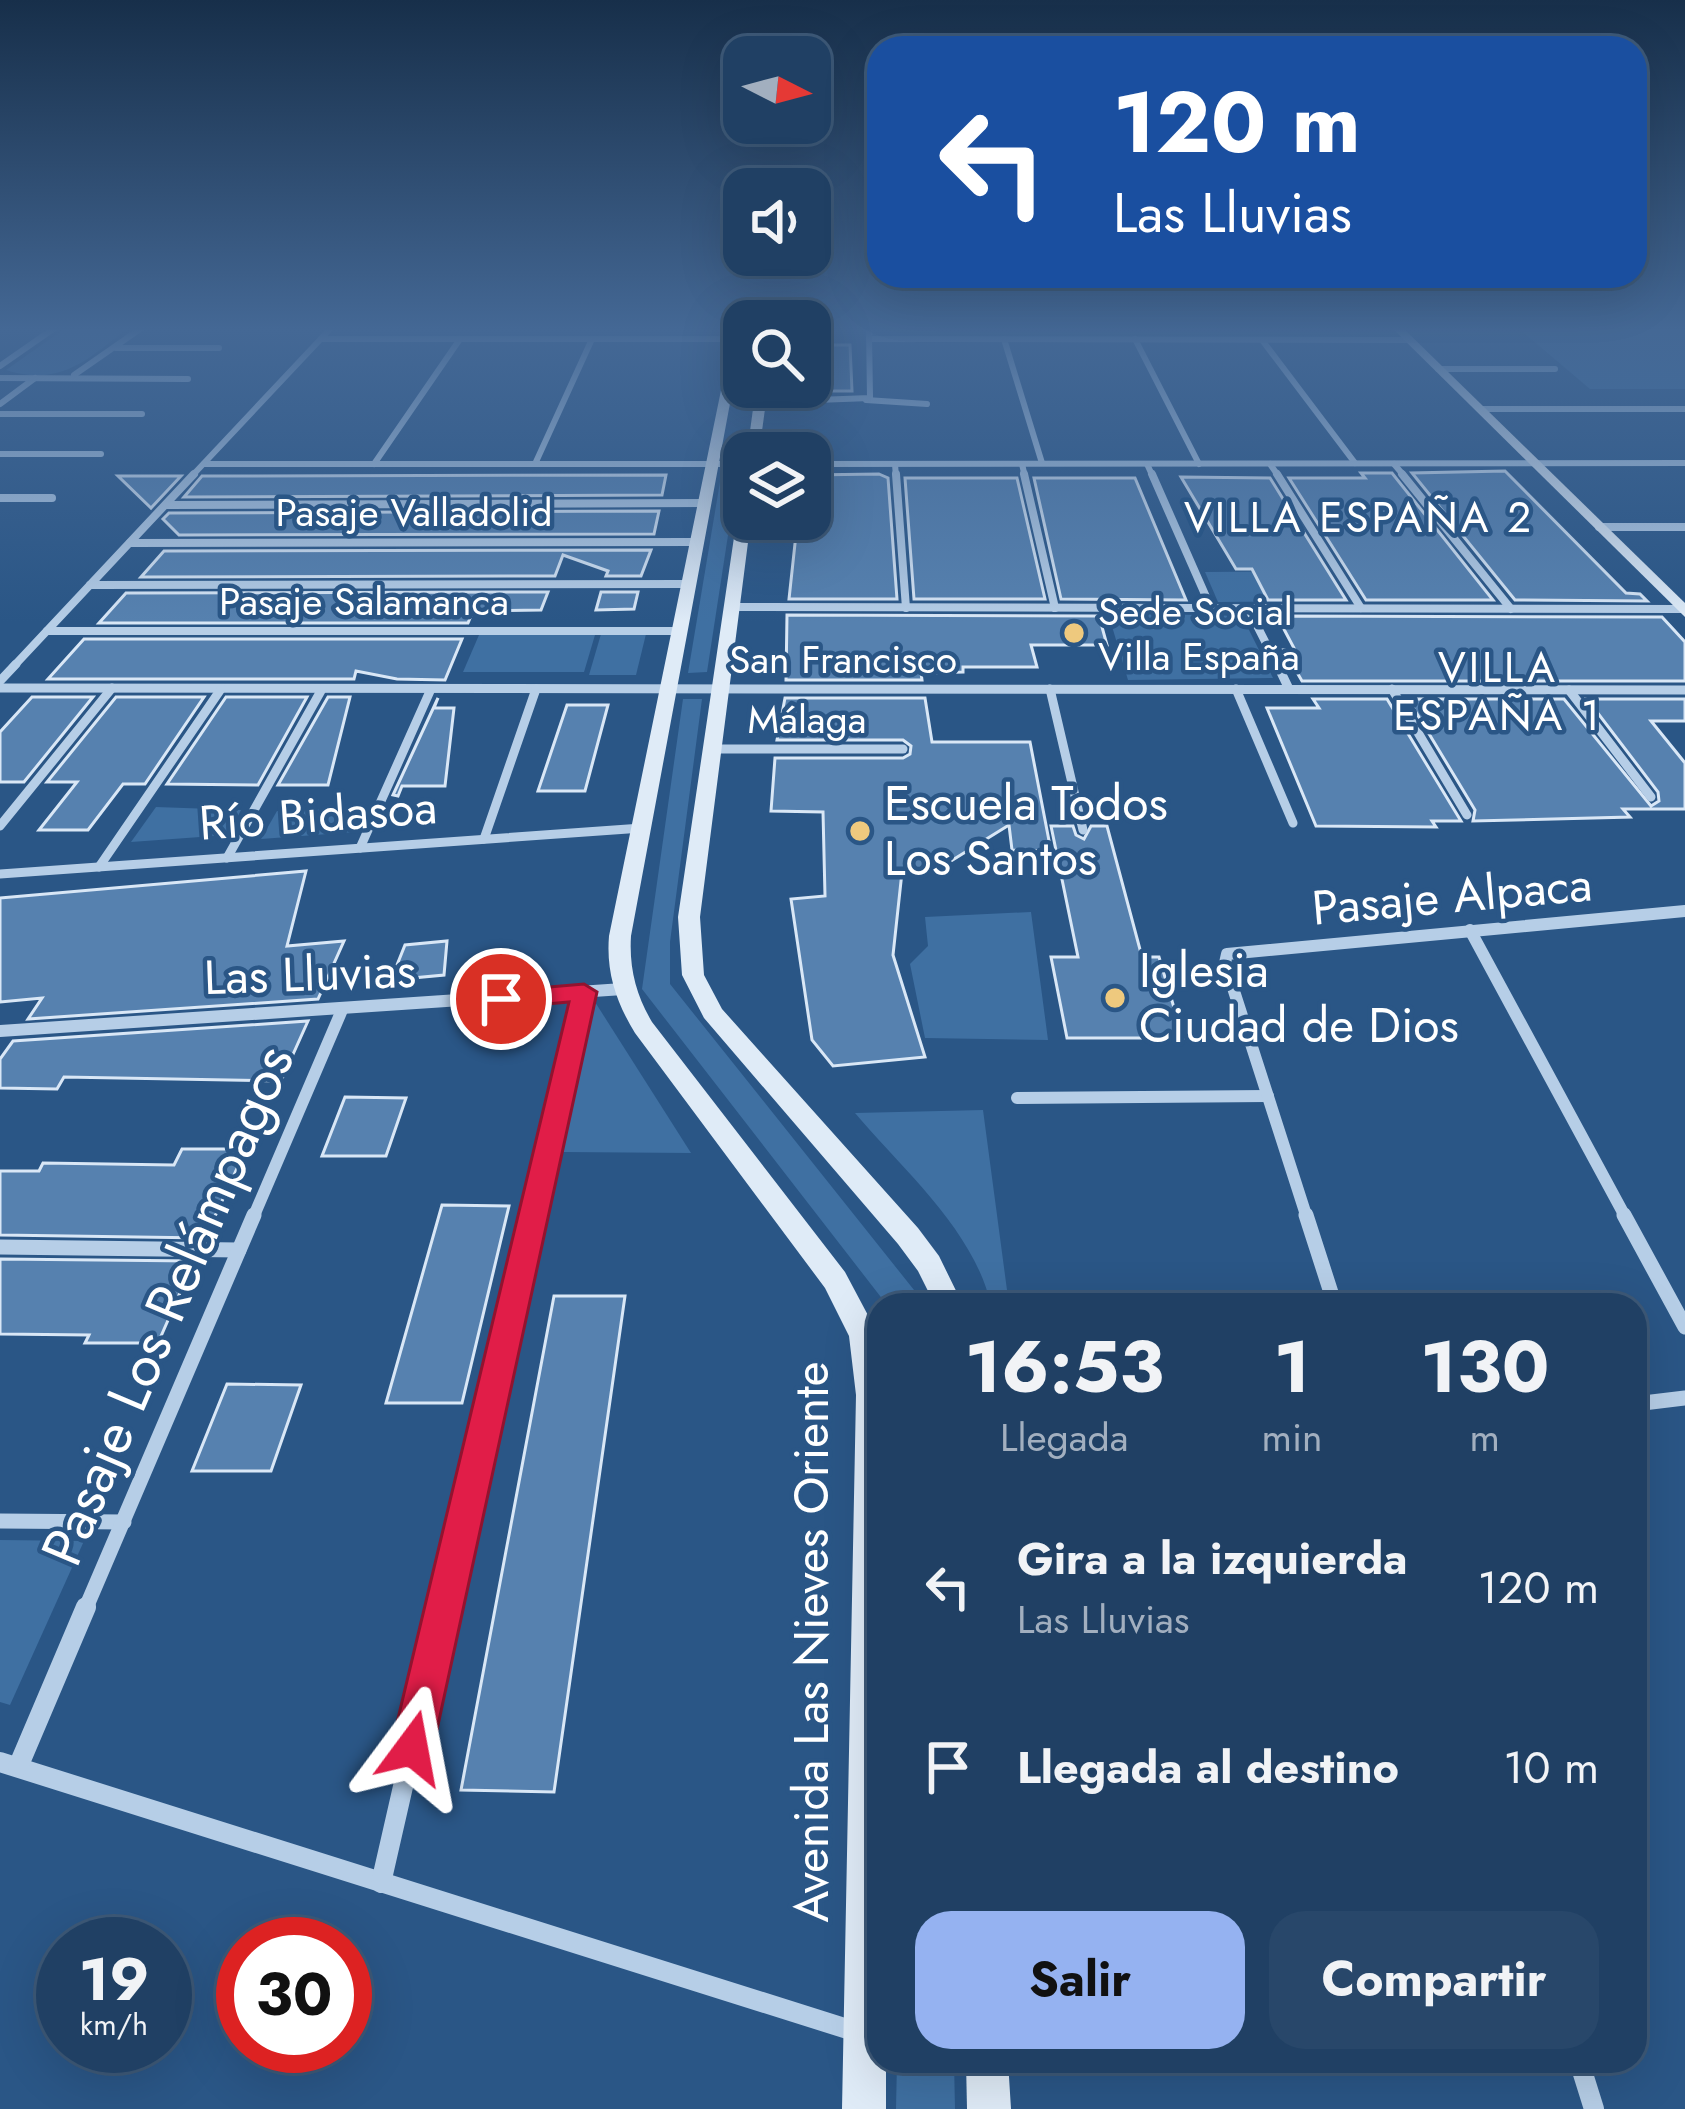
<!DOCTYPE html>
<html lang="es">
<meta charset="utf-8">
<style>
:root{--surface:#204064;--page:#28476a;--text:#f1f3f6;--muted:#a2afbf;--line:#3d5978;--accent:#95b2f1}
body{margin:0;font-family:Jost,sans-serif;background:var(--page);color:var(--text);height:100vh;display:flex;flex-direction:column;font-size:45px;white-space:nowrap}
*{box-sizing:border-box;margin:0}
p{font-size:39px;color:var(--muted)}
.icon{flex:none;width:66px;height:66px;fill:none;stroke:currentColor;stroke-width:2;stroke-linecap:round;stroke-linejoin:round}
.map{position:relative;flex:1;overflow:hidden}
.drawer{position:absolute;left:867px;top:1293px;width:780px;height:780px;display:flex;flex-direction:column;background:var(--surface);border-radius:36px;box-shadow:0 12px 48px #0002,0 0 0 3px var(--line)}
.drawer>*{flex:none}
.hud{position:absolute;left:867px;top:36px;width:780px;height:252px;border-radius:36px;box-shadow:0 12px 48px #0002,0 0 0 3px var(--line);background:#1a4fa0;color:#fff;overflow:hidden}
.needle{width:78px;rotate:96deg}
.fabs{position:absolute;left:723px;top:36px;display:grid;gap:24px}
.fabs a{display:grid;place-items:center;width:108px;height:108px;border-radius:24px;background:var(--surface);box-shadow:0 12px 48px #0002,0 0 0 3px var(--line);font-size:60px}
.speed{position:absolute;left:36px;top:1917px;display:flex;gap:24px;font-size:60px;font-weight:700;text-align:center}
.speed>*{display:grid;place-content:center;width:156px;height:156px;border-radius:50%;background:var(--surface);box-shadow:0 12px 48px #0002,0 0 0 3px var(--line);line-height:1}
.speed small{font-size:30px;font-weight:400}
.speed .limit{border:18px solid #d22;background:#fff;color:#111}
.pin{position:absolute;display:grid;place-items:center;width:102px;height:102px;color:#fff;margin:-51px;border:6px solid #fff;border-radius:50%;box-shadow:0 3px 12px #0007}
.me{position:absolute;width:132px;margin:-66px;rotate:13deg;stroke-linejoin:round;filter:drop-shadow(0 0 9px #0008)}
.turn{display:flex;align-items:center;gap:42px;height:252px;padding:0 48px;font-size:54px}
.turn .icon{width:156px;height:156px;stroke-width:2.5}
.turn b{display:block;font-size:84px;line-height:102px}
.eta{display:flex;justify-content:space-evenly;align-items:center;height:204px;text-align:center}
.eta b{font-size:72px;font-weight:700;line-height:84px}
.cta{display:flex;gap:24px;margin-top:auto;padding:24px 48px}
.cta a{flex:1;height:138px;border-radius:36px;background:var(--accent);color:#111;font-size:48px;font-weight:700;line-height:138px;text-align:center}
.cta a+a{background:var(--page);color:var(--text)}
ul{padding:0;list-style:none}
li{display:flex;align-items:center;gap:36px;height:180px;padding:0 48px}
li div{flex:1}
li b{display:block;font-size:45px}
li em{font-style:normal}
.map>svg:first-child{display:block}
</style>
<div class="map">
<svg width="1685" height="2109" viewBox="0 0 1685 2109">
<rect width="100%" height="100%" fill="#2a5686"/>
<g fill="#3f70a2">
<path d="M 67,327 L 129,327 C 90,358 60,388 6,370 Z"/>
<path d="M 1517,327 L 1685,327 L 1685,389 L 1590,389 Z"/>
<path d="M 722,470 L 738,470 L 707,672 L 688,673 Z"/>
<path d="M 1324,571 L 1343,601 L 1218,602 L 1205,572 Z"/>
<path d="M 1108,613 L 1242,616 L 1273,678 L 1128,680 Z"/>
<path d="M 601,634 L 646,634 L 636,675 L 589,675 Z"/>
<path d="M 479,635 L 595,635 L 584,672 L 463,672 Z"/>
<path d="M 683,699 L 702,699 L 670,942 L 670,984 L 926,1305 L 887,1305 L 642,989 Z"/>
<path d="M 156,807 L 241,810 L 228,835 L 131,842 Z"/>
<path d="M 365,808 L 355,832 L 261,839 L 277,811 Z"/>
<path d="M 1031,912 L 1048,1040 L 925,1038 L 910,964 L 928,946 L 925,917 Z"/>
<path d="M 595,1002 L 691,1153 L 563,1152 Z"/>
<path d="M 983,1110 L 1009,1305 L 991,1305 C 974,1230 903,1170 855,1113 Z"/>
<path d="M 0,1540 L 84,1541 L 10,1705 L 0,1702 Z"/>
<path d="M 897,2061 L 954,2061 L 955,2109 L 896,2109 Z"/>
</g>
<g fill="#5681af" stroke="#d9e7f6" stroke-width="3">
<path d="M 810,345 L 850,345 L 852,391 L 810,391 Z"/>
<path d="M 1505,471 L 1626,593 L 1640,594 L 1647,601 L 1515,600 L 1412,473 Z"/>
<path d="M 1361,473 L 1392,473 L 1493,600 L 1366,600 L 1289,478 L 1365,478 Z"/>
<path d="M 879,474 L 888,478 L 897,599 L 789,599 L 797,525 L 810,525 L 810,475 Z"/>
<path d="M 666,475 L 662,495 L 184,497 L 202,476 Z"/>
<path d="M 118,476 L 181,476 L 151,508 Z"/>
<path d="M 1181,477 L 1270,478 L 1346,600 L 1268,600 L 1252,569 L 1236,569 Z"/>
<path d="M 905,478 L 1017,478 L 1045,599 L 914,599 Z"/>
<path d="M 1034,478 L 1135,478 L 1186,600 L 1061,599 Z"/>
<path d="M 659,511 L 654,534 L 179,535 L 163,519 L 169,513 Z"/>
<path d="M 651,550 L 641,576 L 606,576 L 608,571 L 563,555 L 555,576 L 141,577 L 164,551 Z"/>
<path d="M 548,592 L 541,610 L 473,611 L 468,623 L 99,623 L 126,593 Z"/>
<path d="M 601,592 L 638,592 L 634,609 L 596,610 Z"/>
<path d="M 787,615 L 1099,616 L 1107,645 L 1031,645 L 1037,667 L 963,667 L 963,672 L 921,673 L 922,680 L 786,680 Z"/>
<path d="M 1277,616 L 1662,617 L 1685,642 L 1685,681 L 1302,681 L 1284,650 L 1295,650 Z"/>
<path d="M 84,639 L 462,639 L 445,680 L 397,679 L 356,671 L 354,679 L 48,679 Z"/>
<path d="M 32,697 L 93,697 L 24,782 L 0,782 L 0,732 Z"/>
<path d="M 116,697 L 204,697 L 145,784 L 123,784 L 88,830 L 39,830 L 77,782 L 47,782 Z"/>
<path d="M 226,697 L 307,697 L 258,785 L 167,784 Z"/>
<path d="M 328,697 L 350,697 L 328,785 L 278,785 Z"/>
<path d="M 438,698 L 434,708 L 454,708 L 445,786 L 402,786 L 398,796 L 393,795 Z"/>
<path d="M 785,698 L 925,698 L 932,742 L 1030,742 L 1051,851 L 1012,850 L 1009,825 L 938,869 L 902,872 L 893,955 L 925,1057 L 833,1066 L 812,1040 L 791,899 L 825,896 L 823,812 L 771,811 L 775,758 L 903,758 L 910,754 L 911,746 L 903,740 L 777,740 Z"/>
<path d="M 1313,699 L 1387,699 L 1461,821 L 1432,821 L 1436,827 L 1316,826 L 1267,708 L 1319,708 Z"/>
<path d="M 1408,699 L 1564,699 L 1651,806 L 1659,801 L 1658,792 L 1587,699 L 1685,699 L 1685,721 L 1651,721 L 1685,763 L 1685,809 L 1623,809 L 1630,817 L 1473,821 L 1475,810 Z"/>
<path d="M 567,705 L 608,705 L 585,791 L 538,791 Z"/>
<path d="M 1051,826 L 1073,826 L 1076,835 L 1084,839 L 1091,826 L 1107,826 L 1142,957 L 1159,957 L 1183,1038 L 1067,1038 L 1051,957 L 1078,957 Z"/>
<path d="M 306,871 L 287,946 L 344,941 L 318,999 L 28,1019 L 42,998 L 0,1002 L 0,898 Z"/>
<path d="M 447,941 L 444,975 L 391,980 L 405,945 Z"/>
<path d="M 308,1021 L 281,1081 L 64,1077 L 57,1089 L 0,1088 L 0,1059 L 13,1041 Z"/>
<path d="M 345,1097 L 406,1098 L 386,1156 L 322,1156 Z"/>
<path d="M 182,1149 L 246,1149 L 205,1238 L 0,1235 L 0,1171 L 39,1171 L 43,1163 L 174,1165 Z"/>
<path d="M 442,1205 L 509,1206 L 462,1403 L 386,1403 Z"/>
<path d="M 0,1259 L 194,1261 L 158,1343 L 85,1343 L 89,1335 L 0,1334 Z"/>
<path d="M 554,1296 L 625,1296 L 554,1792 L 461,1790 Z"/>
<path d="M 227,1384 L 301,1385 L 271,1471 L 192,1471 Z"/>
</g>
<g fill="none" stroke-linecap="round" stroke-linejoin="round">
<g stroke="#b6cee7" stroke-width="6">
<path d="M 321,339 L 737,339"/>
<path d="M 869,339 L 1409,340"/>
<path d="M 1004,339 L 1042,463"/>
<path d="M 1135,339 L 1199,464"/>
<path d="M 1262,340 L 1355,463"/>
<path d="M 116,348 L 219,348"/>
<path d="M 0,366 L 56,327"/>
<path d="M 1438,369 L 1555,369"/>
<path d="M 74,375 L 143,327"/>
<path d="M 0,378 L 188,379"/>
<path d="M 866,400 L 927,404"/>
<path d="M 760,402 L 870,398 L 869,327"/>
<path d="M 0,404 L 35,378"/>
<path d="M 1479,409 L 1685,409"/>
<path d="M 0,414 L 142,414"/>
<path d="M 0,454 L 101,454"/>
<path d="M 204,464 L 744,464"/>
<path d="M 374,464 L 460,339"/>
<path d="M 535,464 L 592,339"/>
<path d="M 810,464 L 1685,463"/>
<path d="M 895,464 L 896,477"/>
<path d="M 1022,464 L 1025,477"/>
<path d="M 1147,464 L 1153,477"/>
<path d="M 1270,464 L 1279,477"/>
<path d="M 1394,464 L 1405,477"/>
<path d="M 191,477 L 332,327"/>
</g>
<g stroke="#b6cee7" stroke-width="8">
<path d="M 896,474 L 906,608"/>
<path d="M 1024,474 L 1055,608"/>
<path d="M 1152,474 L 1211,608"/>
<path d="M 1277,474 L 1361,608"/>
<path d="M 1402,474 L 1511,609"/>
<path d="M 0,498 L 52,498"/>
<path d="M 166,505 L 706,503"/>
<path d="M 1599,527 L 1685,527"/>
<path d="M 130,543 L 698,542"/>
<path d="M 90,585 L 690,584"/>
<path d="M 731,607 L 1682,609"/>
<path d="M 1248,608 L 1278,667"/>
<path d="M 47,631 L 681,631"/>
<path d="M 13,667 L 194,474"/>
</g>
<g stroke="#b6cee7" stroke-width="9">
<path d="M 1277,664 L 1289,689"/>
<path d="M 0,681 L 16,664"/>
<path d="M 0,688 L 1685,690"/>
<path d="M 1050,689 L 1083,830"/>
<path d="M 1236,689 L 1293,823"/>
<path d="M 1392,689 L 1467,815"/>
<path d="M 1569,690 L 1651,797"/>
<path d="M 711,749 L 903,749"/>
<path d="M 0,826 L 112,688"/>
<path d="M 484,839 L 536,689"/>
<path d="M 360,848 L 431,689"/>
<path d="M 227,858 L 322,689"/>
<path d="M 99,867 L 221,689"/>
<path d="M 0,874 L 642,828"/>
</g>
<g stroke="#b6cee7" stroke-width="12">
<path d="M 1470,930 L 1626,1218"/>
<path d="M 0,1031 L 623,989"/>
<path d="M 1017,1098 L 1268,1096"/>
<path d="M 253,1218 L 342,1010"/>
<path d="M 533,1218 L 584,992"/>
<path d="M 1307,1218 L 1225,963 L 1227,954 L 1685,911"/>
</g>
<g stroke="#b6cee7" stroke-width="15">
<path d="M 1306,1215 L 1335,1305"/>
<path d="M 1624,1215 L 1685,1327"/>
<path d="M 0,1247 L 239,1250"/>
<path d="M 1635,1404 L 1685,1398"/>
<path d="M 0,1521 L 124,1522"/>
<path d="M 85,1610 L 254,1215"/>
<path d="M 443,1610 L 533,1215"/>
</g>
<g stroke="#b6cee7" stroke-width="20">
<path d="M 0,1762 L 857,2032"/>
<path d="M 18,1767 L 86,1607"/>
<path d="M 381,1883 L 444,1607"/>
<path d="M 1579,2061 L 1594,2109"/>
</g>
<g fill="#dfebf7" fill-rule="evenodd">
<path d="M 734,327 L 744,328 L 631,936 C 629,968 636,995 652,1022 L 845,1272 L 879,1336 L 879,2061 L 886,2061 L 886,2109 L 842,2109 L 856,1395 L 849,1336 L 825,1288 L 635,1033 C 616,1002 606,972 609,936 Z"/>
<path d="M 1391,327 L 1402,327 L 1685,603 L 1685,617 Z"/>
<path d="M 756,387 L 768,387 L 759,453 L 747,453 Z"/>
<path d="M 744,513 L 744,519 L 751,519 L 700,917 L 704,975 L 722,1009 L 918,1228 L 939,1256 L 963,1305 L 935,1305 L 918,1271 L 898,1244 L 704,1018 L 682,975 L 678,917 L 737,517 Z"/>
<path d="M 966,2061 L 1008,2061 L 1011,2109 L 967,2109 Z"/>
</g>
</g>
<linearGradient id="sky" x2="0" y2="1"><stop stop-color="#172f4a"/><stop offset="0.53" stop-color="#446895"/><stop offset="1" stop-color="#446895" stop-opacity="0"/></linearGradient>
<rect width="1685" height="622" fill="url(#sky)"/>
<path fill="#e11d48" stroke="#92132f" stroke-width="3" d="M 584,984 L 597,992 L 433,1748 L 427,1763 L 412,1769 L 397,1763 L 391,1748 L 569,1002 L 501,1008 L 488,999 L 501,991 Z"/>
<g fill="#eec97e" stroke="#2a5686" stroke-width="4.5">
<circle cx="1074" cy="633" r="12"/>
<circle cx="860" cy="831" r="12"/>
<circle cx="1115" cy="998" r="12"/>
</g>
<g text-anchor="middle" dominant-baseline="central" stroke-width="9" stroke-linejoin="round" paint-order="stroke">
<g font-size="39" fill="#fff" stroke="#2a5686">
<text x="414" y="512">Pasaje Valladolid</text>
<text x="364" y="601">Pasaje Salamanca</text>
<text x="843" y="659">San Francisco</text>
<text x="807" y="719">Málaga</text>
</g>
<g font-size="39" fill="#fff" stroke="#2a5686" text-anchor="start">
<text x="1098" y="611">Sede Social<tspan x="1098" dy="45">Villa España</tspan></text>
</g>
<g font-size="42" letter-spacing="3" fill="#fff" stroke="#2a5686">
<text x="1359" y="517">VILLA ESPAÑA 2</text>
<text x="1498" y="667">VILLA<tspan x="1498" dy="48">ESPAÑA 1</tspan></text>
</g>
<g font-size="48" fill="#fff" stroke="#2a5686" text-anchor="start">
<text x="884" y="803">Escuela Todos<tspan x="884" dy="55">Los Santos</tspan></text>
<text x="1139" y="970">Iglesia<tspan x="1139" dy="55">Ciudad de Dios</tspan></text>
</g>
<g font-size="48" fill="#fff" stroke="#2a5686">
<text transform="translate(318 815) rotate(-4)">Río Bidasoa</text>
<text transform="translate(1452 896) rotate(-5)">Pasaje Alpaca</text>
<text transform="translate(310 974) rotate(-2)">Las Lluvias</text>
<text transform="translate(811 1642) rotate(-90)">Avenida Las Nieves Oriente</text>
</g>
<g font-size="57" fill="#fff" stroke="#2a5686">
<text transform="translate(167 1305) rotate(-67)">Pasaje Los Relámpagos</text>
</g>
</g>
</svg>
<div class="fabs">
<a><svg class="needle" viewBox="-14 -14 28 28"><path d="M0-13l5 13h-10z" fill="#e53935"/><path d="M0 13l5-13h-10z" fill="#a2afbf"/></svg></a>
<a><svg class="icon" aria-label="sound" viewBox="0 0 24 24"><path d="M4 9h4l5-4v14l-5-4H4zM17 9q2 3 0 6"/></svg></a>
<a><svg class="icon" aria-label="search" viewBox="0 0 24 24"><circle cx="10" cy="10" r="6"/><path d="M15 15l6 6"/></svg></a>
<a><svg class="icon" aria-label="layers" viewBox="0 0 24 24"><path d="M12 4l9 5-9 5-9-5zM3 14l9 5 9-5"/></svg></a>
</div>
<div class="speed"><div>19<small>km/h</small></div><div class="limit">30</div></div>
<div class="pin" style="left:501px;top:999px;background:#d93025"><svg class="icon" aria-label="arrive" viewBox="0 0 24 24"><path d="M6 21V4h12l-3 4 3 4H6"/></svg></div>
<svg class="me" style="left:412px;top:1748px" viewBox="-20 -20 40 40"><path d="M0-17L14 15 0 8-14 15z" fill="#e11d48" stroke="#fff" stroke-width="4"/></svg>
<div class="hud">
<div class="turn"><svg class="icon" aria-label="left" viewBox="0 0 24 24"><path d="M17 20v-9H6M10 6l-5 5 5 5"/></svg><div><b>120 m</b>Las Lluvias</div></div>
</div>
<section class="drawer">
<div class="eta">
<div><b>16:53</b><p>Llegada</p></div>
<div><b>1</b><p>min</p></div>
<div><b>130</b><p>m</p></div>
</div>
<ul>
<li><svg class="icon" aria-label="left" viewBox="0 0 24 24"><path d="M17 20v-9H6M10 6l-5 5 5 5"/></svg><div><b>Gira a la izquierda</b><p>Las Lluvias</p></div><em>120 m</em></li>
<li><svg class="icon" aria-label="arrive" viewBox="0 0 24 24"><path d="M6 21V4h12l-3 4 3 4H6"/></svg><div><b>Llegada al destino</b></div><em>10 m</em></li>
</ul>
<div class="cta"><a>Salir</a><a>Compartir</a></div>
</section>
</div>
